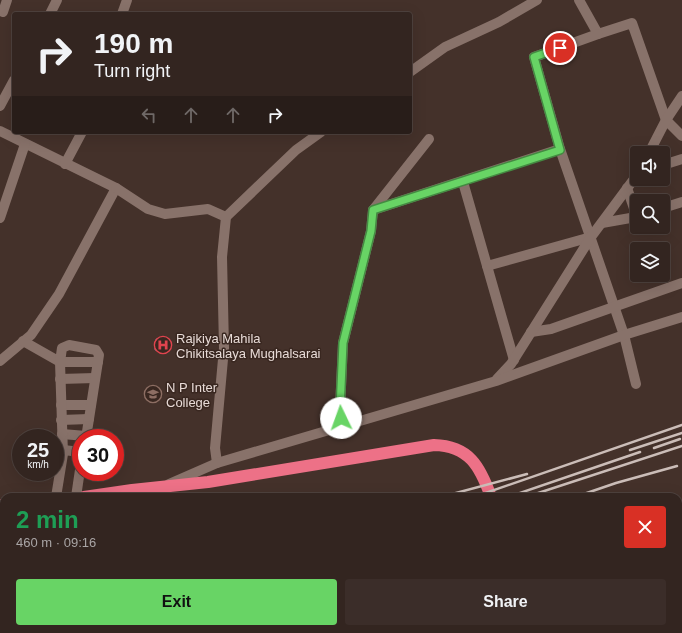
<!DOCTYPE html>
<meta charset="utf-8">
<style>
:root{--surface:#332520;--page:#3b2d29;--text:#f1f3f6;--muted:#a9a5a5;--line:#4e423e;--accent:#68d465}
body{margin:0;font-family:Helvetica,sans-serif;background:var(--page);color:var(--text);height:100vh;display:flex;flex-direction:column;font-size:15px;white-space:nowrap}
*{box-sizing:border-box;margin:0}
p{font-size:13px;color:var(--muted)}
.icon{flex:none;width:22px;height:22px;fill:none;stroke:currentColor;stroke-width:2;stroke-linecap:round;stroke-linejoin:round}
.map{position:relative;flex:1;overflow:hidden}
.drawer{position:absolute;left:0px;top:493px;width:682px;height:140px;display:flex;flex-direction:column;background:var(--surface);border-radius:12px 12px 0 0;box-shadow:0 4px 16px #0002,0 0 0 1px var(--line)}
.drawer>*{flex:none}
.guide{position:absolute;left:12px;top:12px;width:400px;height:122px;border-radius:4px;box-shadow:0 4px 16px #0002,0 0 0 1px var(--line);background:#332520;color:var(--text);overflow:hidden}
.buttons{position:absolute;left:630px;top:146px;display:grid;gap:8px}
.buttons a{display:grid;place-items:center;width:40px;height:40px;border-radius:4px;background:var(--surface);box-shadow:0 4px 16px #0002,0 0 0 1px var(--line);font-size:20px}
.speed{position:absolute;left:12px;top:429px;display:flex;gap:8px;font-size:20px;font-weight:700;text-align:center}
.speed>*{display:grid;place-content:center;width:52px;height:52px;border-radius:50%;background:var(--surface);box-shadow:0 4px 16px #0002,0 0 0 1px var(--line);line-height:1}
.speed small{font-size:10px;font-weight:400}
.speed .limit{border:6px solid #d22;background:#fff;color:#111}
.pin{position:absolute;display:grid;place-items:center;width:34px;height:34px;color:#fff;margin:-17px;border:2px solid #fff;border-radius:50%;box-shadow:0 1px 4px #0007}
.me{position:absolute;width:44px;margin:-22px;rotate:357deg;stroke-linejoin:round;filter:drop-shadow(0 0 3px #0008)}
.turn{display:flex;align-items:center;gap:14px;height:84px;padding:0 16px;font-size:18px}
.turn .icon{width:52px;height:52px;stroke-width:2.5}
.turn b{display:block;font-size:28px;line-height:34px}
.lanes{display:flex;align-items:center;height:38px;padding:0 16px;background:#0003;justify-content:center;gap:20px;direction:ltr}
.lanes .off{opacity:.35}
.round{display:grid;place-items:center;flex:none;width:42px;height:42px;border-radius:4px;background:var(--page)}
.summary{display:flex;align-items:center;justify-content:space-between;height:68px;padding:0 16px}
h1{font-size:24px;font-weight:800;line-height:30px;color:#1e9e55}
.button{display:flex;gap:8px;margin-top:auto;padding:8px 16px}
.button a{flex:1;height:46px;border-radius:4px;background:var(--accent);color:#111;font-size:16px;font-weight:800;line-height:46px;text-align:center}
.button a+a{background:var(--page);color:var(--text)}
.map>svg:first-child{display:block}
</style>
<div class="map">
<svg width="682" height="633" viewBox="0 0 682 633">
<rect width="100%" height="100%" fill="#44312a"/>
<path fill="#285660" d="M 682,593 L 682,633 L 574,633 L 576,629 L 678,629 L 678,595 Z"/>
<path fill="#5e5475" stroke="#807b8f" d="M 156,339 L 170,341 L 168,352 L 155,350 Z"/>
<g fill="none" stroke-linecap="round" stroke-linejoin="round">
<g stroke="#88726a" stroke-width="10">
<path d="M 579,0 L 598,34 L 632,23 L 666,120 L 682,136"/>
<path d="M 3,12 L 7,0"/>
<path d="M 50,14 L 57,0"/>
<path d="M 122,14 L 127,0"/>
<path d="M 598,34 L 534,57 L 560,149 L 624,335 L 636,384"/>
<path d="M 410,72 L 445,47 L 499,22 L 537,0"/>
<path d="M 0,106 L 14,80"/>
<path d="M 0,131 L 116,188 L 59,294 L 31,335 L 0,361"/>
<path d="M 649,153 L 666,120 L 682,96"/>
<path d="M 65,164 L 82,132"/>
<path d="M 663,165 L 682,159"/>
<path d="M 463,182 L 514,360"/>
<path d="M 116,188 L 148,209 L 165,214 L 208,209 L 226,217"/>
<path d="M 627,188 L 637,217"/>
<path d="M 663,208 L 682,202"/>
<path d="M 373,210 L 560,149"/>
<path d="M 0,218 L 25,144"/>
<path d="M 602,223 L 636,217"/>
<path d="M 487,266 L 591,237"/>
<path d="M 531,332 L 551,329 L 682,283"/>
<path d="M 23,341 L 60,362 L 98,362"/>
<path d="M 60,379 L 95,378"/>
<path d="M 497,379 L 511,364 L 591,237 L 637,175"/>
<path d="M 61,405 L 91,405"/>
<path d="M 61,420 L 89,419"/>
<path d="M 343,427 L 340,409 L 343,343 L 371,231 L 373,210 L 429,139"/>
<path d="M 62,434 L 86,436"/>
<path d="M 63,450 L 81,452"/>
<path d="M 217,463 L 215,448 L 224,348 L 222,257 L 226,217 L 296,150 L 321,132"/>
<path d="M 169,484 L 217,463 L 496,381 L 624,335 L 682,317"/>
<path d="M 56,497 L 63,454 L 60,362 L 62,348 L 69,345 L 96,350 L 99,355 L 86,438"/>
<path d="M 76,497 L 81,463"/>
<path d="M 678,583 L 682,582"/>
<path d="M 506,629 L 507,633"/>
<path d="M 560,629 L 560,633"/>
</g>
<g stroke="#ed7187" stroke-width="12">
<path d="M 84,497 L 132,490 L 208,482 L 434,445 C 469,446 480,466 491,497"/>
<path d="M 0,505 L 4,506"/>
<path d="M 0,515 L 4,516"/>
<path d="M 535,629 L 536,633"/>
</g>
<g stroke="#cbbdb8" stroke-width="2.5">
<path d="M 654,448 L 680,439"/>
<path d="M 630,450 L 682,433"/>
<path d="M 441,497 L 527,474"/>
<path d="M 474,497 L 682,425"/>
<path d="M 508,497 L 640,452"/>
<path d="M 526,497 L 682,446"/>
<path d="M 575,497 L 616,483 L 677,466"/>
<path d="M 0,593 L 4,591"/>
<path d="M 14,633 L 26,629"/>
<path d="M 117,633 L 129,629"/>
<path d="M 131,633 L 143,629"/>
<path d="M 245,633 L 253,629"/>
</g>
</g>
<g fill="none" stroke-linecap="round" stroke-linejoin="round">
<defs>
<path id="route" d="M 341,418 L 340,409 L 343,343 L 371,231 L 373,210 L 560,150 L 534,57 L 560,48"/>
</defs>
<use href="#route" stroke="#448a42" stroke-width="10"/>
<use href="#route" stroke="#68d465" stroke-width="7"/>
</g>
<defs>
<symbol id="hospital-ring" viewBox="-11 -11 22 22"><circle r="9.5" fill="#392720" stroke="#e0444e" stroke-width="1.5"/><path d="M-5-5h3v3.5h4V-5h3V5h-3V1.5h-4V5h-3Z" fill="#e0444e"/></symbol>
<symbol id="school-ring" viewBox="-11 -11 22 22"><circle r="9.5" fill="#392720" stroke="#8d6e63" stroke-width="1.5"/><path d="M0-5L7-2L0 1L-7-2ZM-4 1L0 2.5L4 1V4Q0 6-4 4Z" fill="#8d6e63"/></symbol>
</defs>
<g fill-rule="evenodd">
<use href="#hospital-ring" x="153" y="335" width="20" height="20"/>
<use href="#school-ring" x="143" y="384" width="20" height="20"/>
</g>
<g text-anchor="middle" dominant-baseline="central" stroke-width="3" stroke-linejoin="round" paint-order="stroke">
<g font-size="13" fill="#e8dbd7" stroke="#392720" text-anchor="start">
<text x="176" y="338">Rajkiya Mahila<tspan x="176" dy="15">Chikitsalaya Mughalsarai</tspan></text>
<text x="166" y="387">N P Inter<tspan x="166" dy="15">College</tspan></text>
</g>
</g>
</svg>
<div class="buttons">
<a><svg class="icon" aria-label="sound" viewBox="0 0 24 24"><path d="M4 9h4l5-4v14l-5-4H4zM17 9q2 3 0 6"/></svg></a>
<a><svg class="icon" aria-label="search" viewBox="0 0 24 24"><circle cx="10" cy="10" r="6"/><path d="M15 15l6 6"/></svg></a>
<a><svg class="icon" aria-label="layers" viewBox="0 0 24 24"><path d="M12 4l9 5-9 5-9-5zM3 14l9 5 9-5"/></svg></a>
</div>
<div class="speed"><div>25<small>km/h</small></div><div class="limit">30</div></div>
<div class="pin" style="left:560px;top:48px;background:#d93025"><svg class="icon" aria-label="arrive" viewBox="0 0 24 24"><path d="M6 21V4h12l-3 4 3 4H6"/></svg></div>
<svg class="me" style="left:341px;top:418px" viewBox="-20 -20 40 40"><circle r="19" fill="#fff"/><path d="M0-13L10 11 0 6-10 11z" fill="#68d465"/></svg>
<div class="guide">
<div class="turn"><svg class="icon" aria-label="right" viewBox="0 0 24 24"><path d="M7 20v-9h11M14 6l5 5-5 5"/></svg><div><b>190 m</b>Turn right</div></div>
<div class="lanes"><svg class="icon off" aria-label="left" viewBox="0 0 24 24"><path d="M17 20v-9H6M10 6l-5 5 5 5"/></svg><svg class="icon off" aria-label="ahead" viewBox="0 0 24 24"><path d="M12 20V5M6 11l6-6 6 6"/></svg><svg class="icon off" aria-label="ahead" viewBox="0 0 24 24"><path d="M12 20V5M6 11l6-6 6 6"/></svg><svg class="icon" aria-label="right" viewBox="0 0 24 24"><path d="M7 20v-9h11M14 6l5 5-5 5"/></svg></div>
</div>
<section class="drawer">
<div class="summary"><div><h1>2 min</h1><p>460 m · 09:16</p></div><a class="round" style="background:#d93025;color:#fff"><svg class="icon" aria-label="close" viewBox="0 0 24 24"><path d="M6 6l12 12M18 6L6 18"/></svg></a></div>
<div class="button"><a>Exit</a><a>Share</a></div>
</section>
</div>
